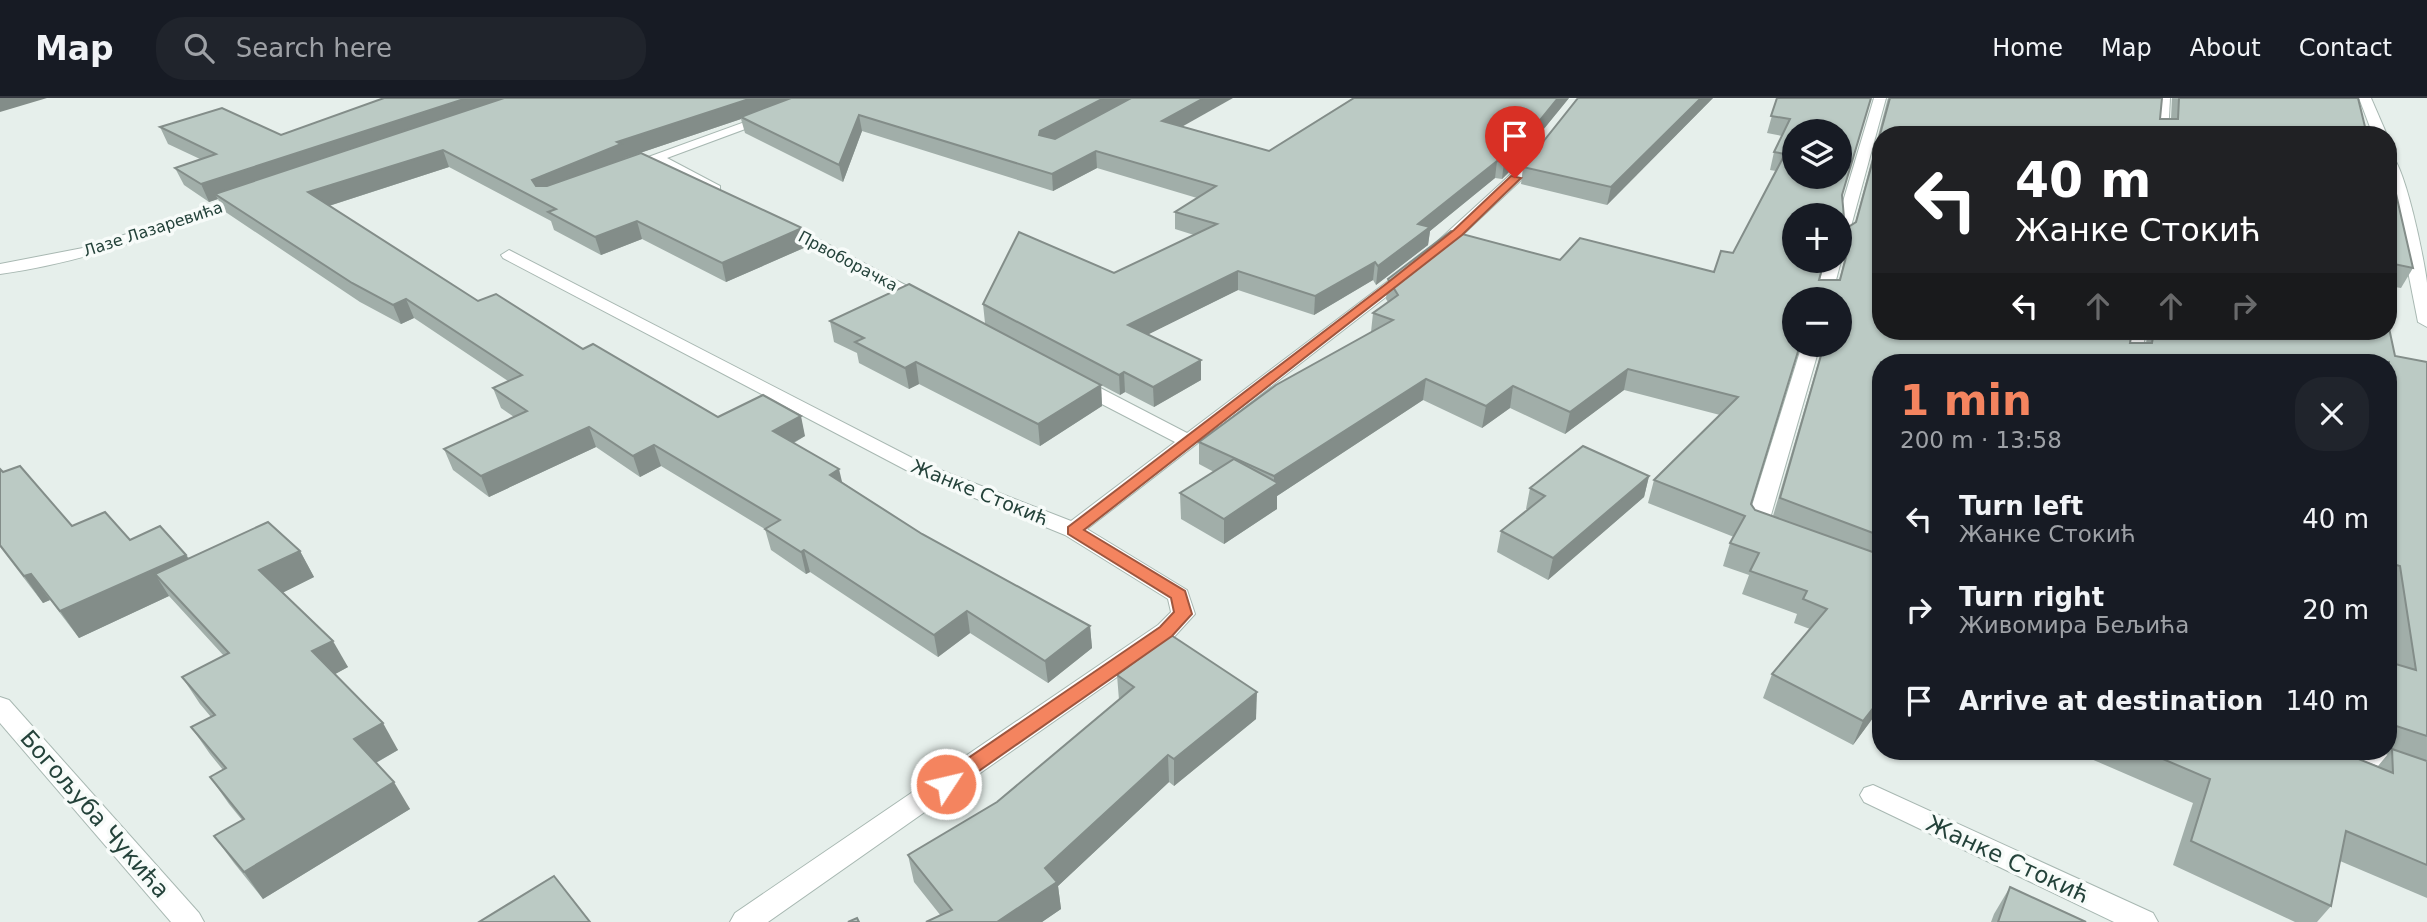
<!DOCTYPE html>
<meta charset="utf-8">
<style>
:root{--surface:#171b24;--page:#20242c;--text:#f1f3f6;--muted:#9ea1a6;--line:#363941;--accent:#f4845f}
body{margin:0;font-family:"DejaVu Sans",sans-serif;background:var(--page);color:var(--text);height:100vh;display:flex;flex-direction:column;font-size:26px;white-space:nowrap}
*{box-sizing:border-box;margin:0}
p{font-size:23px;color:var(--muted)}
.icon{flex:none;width:38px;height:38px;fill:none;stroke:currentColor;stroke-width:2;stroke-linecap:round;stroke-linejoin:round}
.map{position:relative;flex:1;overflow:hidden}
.sheet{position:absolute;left:1872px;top:256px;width:525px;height:406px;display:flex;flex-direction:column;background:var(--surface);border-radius:28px;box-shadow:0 2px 5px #0004}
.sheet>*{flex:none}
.banner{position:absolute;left:1872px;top:28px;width:525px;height:214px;border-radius:28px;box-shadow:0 2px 5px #0004;background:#202124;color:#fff;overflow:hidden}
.fabs{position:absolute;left:1782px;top:21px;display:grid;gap:14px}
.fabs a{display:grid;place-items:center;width:70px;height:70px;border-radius:50%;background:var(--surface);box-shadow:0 2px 5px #0004;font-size:35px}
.pin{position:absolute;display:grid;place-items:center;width:60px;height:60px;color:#fff;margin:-72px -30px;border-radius:50% 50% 50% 0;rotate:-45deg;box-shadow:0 0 7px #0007}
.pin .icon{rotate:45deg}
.me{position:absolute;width:77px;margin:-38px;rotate:55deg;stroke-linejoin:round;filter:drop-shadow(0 0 5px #0008)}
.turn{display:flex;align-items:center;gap:24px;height:147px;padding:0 28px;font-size:32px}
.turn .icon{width:91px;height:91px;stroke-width:2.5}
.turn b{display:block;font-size:49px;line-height:60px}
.lanes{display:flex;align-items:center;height:66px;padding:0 28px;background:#0003;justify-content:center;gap:35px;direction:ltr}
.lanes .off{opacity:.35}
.round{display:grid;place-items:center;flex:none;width:74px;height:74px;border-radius:28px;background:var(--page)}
.summary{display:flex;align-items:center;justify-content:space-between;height:119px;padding:0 28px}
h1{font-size:42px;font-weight:700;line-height:52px;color:var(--accent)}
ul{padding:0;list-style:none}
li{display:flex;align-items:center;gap:21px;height:91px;padding:0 28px}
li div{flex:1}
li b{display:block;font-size:26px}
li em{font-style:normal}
header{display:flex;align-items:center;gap:42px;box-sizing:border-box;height:98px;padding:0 35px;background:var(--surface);border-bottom:2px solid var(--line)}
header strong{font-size:33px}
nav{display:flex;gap:38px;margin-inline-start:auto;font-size:24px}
.search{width:490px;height:63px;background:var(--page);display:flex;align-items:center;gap:18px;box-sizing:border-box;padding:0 24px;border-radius:28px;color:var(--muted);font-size:26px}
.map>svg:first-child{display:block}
</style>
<header>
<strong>Map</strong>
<div class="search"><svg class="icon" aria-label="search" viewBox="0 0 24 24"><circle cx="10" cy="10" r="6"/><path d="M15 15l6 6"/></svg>Search here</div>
<nav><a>Home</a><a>Map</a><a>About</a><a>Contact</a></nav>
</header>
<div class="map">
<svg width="2427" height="824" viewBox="0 0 2427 824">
<rect width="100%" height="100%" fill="#e6efeb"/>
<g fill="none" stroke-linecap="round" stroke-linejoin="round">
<defs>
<g id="minor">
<path d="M 811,0 L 829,0 L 667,60 L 720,88 L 720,94 L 710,94 L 654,64 L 647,66 L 640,62 Z"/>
<path d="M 1874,0 L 1886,0 L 1847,143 L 1839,148 L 1839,117 Z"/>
<path d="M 2158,0 L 2170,0 L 2168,37 L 2154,37 Z"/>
<path d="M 2359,0 L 2371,0 L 2387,37 L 2373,37 Z"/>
<path d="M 1536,46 L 1548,49 L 1520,83 L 1441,157 L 1429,157 L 1429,151 L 1510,77 Z"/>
<path d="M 2389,56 C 2404,60 2425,165 2427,185 C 2427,199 2427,215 2427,229 L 2418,224 L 2389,77 Z"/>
<path d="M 246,96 L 253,100 L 251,103 C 168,132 88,164 0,176 L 0,166 L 88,149 Z"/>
<path d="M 780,121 L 930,200 L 932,204 L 930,208 L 918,208 L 775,129 L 772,126 Z"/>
<path d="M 509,152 L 920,364 L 1071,423 L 1175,344 L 1069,289 L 1067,285 L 1069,281 L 1083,281 L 1187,335 L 1404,171 L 1410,169 L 1418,174 L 1087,431 L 1187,492 L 1195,516 L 1174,539 L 768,824 L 730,824 L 735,815 L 1158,527 L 1171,514 L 1168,501 L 1065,437 L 906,372 L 503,160 L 501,157 Z"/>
<path d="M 1839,160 L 1841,163 L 1831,201 L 1815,201 L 1825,163 Z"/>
<path d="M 2128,233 L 2146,233 L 2140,264 L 2122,264 Z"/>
<path d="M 1802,247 L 1820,247 L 1769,424 L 1779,431 L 1768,438 L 1749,432 L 1746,427 Z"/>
<path d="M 0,599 L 9,602 L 199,815 L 204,824 L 171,824 L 0,625 Z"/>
<path d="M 2337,653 L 2377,653 L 2427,671 L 2427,692 L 2341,660 Z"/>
<path d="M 1873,687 L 2153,815 L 2158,824 L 2114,824 L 1864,704 L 1860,697 L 1864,690 Z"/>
</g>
</defs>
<use href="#minor" stroke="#a8b8b2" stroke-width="2"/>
<use href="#minor" fill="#fff" fill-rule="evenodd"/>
</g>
<g fill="#a1aea9" fill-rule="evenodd">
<path d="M 384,0 L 1182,29 L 1269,53 L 1569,0 L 1508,75 L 1502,81 L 1495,80 L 1430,133 L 1428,147 L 1376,187 L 1373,182 L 1314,217 L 1238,192 L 1148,236 L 1201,282 L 1154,309 L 1125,294 L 1120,297 L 1101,287 L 1102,308 L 1040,348 L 919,286 L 909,291 L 859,265 L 857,255 L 834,244 L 830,223 L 985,225 L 983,206 L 1114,175 L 1194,137 L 1175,131 L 1175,114 L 1197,100 L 1097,70 L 1053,93 L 862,33 L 843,84 L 745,35 L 741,21 L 625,60 L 806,149 L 726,184 L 642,141 L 601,157 L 554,132 L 551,123 L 449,69 L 329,108 L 478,203 L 583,251 L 718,319 L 805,338 L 794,345 L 842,384 L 922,436 L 1090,528 L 1092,550 L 1048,585 L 970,535 L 938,559 L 810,474 L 806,476 L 771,452 L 765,431 L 661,368 L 640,379 L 596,349 L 489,399 L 453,372 L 444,351 L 514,319 L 501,310 L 493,290 L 508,283 L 414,220 L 401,226 L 360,204 L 224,113 L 218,101 L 209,104 L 184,87 L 175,70 L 200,61 L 168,46 L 160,29 L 281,37 Z"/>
<path d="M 1578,0 L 1713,0 L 1607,107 L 1521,86 L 1523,69 Z"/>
<path d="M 1777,0 L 1842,97 L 1845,131 L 1855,125 L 1888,0 L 2162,0 L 2160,21 L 2171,21 L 2172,0 L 2358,0 L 2367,37 L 1881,37 L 1881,233 L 2146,245 L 2148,233 L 2389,233 L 2395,258 L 2427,264 L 2427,800 L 2340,763 L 2331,808 L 2317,824 L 2295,824 L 2173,767 L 2193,705 L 2075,654 L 2076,653 L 2339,653 L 2378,668 L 2388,656 L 2379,653 L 2389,653 L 2389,564 L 2394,565 L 2389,529 L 2389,264 L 1881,264 L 1881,609 L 1853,647 L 1763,600 L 1772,576 L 1810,531 L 1794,525 L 1797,516 L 1742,496 L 1749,477 L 1723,468 L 1730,445 L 1734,439 L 1648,405 L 1654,382 L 1720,317 L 1624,292 L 1565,336 L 1510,310 L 1482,330 L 1423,302 L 1277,398 L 1277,411 L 1224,446 L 1181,421 L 1180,395 L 1214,374 L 1199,366 L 1199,344 L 1371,234 L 1373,215 L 1388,204 L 1386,201 L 1388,181 L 1560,162 L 1714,174 L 1733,155 L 1776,73 L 1770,72 L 1774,54 L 1782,38 L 1767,35 ZM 1794,117 L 1840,158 L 1844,164 L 1839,182 L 1819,182 ZM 1794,201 L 1839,201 L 1839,247 L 1822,247 L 1823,248 L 1773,418 L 1755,412 L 1751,406 Z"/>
<path d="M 2389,74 L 2413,170 L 2401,190 L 2389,188 Z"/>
<path d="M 0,371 L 72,428 L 186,457 L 189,460 L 300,453 L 314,479 L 282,495 L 348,569 L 335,576 L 398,652 L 376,665 L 410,711 L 263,801 L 234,765 L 214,738 L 242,722 L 229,706 L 210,679 L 223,672 L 210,656 L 191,629 L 211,619 L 200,606 L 182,579 L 224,558 L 169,498 L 79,540 L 50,502 L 43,505 L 0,449 Z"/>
<path d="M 1649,378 L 1644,399 L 1548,482 L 1497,454 L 1501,433 L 1528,412 L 1526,411 L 1530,390 Z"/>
<path d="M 1117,577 L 1256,621 L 1174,688 L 1169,684 L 1058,788 L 1061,811 L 1042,824 L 926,824 L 941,818 L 914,784 L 908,757 L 997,704 L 1119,602 Z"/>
<path d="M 2010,789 L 2086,824 L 1991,824 L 1994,816 Z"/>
</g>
<g fill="#838d89">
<path d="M 0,0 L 47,0 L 0,14 Z"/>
<path d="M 467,0 L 521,0 L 215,96 L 218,101 L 209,104 L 201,86 Z"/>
<path d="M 752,0 L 803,0 L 741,19 L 741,21 L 625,60 L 537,99 L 532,82 L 617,44 Z"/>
<path d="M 1104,0 L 1134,0 L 1042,50 L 1039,37 L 1040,33 Z"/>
<path d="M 1204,0 L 1233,0 L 1162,40 L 1162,23 Z"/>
<path d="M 1558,0 L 1569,0 L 1508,75 L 1502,81 L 1504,64 Z"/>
<path d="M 1701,0 L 1713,0 L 1607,107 L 1611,89 Z"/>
<path d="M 859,17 L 862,33 L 843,84 L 839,67 Z"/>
<path d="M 443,52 L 449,69 L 316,112 L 308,94 Z"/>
<path d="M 1096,53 L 1097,70 L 1053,93 L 1052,76 Z"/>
<path d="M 1497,63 L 1495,80 L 1430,133 L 1428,147 L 1376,187 L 1378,168 L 1418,126 Z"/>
<path d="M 637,123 L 642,141 L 601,157 L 595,139 Z"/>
<path d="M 802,130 L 806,149 L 726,184 L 722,165 Z"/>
<path d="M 1846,138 L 1840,158 L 1839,158 L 1839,140 Z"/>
<path d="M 1375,164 L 1373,182 L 1314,217 L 1315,198 Z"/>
<path d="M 1238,173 L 1238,192 L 1129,246 L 1128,227 Z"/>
<path d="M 406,201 L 414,220 L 401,226 L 393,207 Z"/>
<path d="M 1201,262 L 1201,282 L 1154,309 L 1153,289 Z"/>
<path d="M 916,264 L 919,286 L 909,291 L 905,270 Z"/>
<path d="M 1628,271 L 1624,292 L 1565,336 L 1570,314 Z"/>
<path d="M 1124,274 L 1125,294 L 1120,297 L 1119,277 Z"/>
<path d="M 1426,281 L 1423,302 L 1277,398 L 1277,411 L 1224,446 L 1224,421 L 1274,388 L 1274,378 Z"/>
<path d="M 1101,287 L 1102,308 L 1040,348 L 1038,326 Z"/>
<path d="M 1513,288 L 1510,310 L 1482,330 L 1486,308 Z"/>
<path d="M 801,318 L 805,338 L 778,353 L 773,333 Z"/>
<path d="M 589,329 L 596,349 L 489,399 L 481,378 Z"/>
<path d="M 654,347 L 661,368 L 640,379 L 633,358 Z"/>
<path d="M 839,371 L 844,392 L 830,377 Z"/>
<path d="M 1649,378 L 1644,399 L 1548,482 L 1553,460 Z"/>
<path d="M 804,452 L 810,474 L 806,476 L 801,454 Z"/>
<path d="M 300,453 L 314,479 L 274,499 L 259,472 Z"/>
<path d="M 186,457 L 202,483 L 155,476 L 169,498 L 79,540 L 60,513 Z"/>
<path d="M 31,476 L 50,502 L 43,505 L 24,478 Z"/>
<path d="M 967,513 L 970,535 L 938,559 L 934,537 Z"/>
<path d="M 1090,528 L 1092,550 L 1048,585 L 1045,563 Z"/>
<path d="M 333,543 L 348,569 L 328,580 L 312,553 Z"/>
<path d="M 1257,594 L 1256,621 L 1174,688 L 1174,661 Z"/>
<path d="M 1881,600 L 1881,609 L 1853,647 L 1863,623 Z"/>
<path d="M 383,625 L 398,652 L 370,668 L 354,641 Z"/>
<path d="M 1168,657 L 1169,684 L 1058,788 L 1061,811 L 1042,824 L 997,824 L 1045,770 Z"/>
<path d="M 394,684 L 410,711 L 263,801 L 244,774 Z"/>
</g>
<g fill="#bbcac4" stroke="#838d89" stroke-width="2" fill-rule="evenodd">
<path d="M 384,0 L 467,0 L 201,86 L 175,70 L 216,56 L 160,29 L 222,10 L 281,37 Z"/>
<path d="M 504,0 L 752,0 L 617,44 L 621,46 L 532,82 L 536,88 L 547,88 L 641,55 L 802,130 L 722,165 L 637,123 L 595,139 L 548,114 L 556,111 L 443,52 L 308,94 L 478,203 L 496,196 L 583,251 L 593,246 L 718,319 L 763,297 L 801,318 L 773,333 L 839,371 L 830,377 L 922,436 L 1090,528 L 1045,563 L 967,513 L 934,537 L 804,452 L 801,454 L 765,431 L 780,422 L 654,347 L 633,358 L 589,329 L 481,378 L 444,351 L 527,313 L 493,290 L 522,277 L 406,201 L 393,207 L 352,185 L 215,96 Z"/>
<path d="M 791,0 L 1104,0 L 1040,33 L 1039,37 L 1055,41 L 1131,0 L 1204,0 L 1162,23 L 1269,53 L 1354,0 L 1558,0 L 1511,58 L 1504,64 L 1497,63 L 1418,126 L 1430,129 L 1378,168 L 1375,164 L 1315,198 L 1238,173 L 1128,227 L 1201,262 L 1153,289 L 1124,274 L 1119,277 L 983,206 L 1019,134 L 1114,175 L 1217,126 L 1175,114 L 1216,88 L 1096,53 L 1052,76 L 859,17 L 839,67 L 741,19 Z"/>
<path d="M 1578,0 L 1701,0 L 1611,89 L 1523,69 Z"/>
<path d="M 1777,0 L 1871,0 L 1842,97 L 1845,131 L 1856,124 L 1890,0 L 2162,0 L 2160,21 L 2178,21 L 2179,0 L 2358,0 L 2367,37 L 1881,37 L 1881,233 L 2132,233 L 2130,245 L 2152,245 L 2154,233 L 2389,233 L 2389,230 L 2395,258 L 2427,264 L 2427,638 L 2390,626 L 2389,599 L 2389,564 L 2416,572 L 2400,468 L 2389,465 L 2389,264 L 1881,264 L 1881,438 L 1780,400 L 1824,247 L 1839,247 L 1839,201 L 1794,201 L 1794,247 L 1800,247 L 1751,406 L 1755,412 L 1881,457 L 1881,600 L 1863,623 L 1772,576 L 1827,511 L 1803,501 L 1807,493 L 1750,473 L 1759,455 L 1730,445 L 1745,418 L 1654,382 L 1738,299 L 1628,271 L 1570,314 L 1513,288 L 1486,308 L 1426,281 L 1274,378 L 1199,344 L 1276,287 L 1393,222 L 1373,215 L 1398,197 L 1388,181 L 1451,133 L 1560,162 L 1580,140 L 1714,174 L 1721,153 L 1733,155 L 1785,56 L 1774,54 L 1790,21 L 1771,18 ZM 1794,33 L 1839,33 L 1839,79 L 1794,79 ZM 1794,117 L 1839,117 L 1839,140 L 1846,138 L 1850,144 L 1840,182 L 1819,182 L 1824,163 L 1794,163 Z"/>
<path d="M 2389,74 L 2391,74 L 2413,170 L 2389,165 Z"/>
<path d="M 909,186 L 1101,287 L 1038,326 L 916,264 L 905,270 L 855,244 L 864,240 L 830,223 Z"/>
<path d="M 1583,348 L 1649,378 L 1553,460 L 1501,433 L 1545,398 L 1530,390 Z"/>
<path d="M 1234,361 L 1278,385 L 1224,421 L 1180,395 Z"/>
<path d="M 20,368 L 72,428 L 105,414 L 130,442 L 160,428 L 186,457 L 60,513 L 31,476 L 24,478 L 0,447 L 0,371 L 3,374 Z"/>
<path d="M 268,424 L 300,453 L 259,472 L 333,543 L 312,553 L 383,625 L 354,641 L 394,684 L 244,774 L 214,738 L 244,721 L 210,679 L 226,670 L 191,629 L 215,617 L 182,579 L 229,555 L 155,476 Z"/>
<path d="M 1171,537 L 1257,594 L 1174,661 L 1168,657 L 1045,770 L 1057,784 L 997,824 L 926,824 L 952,812 L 908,757 L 997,704 L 1134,589 L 1117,577 Z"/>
<path d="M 2392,651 L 2427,663 L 2427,767 L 2346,733 L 2331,808 L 2191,743 L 2210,681 L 2144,653 L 2339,653 L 2393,675 Z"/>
<path d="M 554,778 L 590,824 L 479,824 Z"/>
<path d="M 2010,789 L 2086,824 L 1998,824 Z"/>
<path d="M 857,820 L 859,824 L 848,824 Z"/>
</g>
<path fill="#f4845f" stroke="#9f563e" stroke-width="2" d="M 1511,78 L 1521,80 L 1462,137 L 1084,432 L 1185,493 L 1192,516 L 1172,538 L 953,691 L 939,691 L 936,686 L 939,680 L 1160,529 L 1174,514 L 1171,500 L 1068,436 L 1068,429 L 1386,186 L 1454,132 Z"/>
<g text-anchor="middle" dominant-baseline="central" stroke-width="7" stroke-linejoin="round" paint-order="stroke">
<g font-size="16" fill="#24423a" stroke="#f7fbf9">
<text transform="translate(153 131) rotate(-18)">Лазе Лазаревића</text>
<text transform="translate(848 163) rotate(28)">Првоборачка</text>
</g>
<g font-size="19" fill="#24423a" stroke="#f7fbf9">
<text transform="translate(980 394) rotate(22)">Жанке Стокић</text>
</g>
<g font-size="23" fill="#24423a" stroke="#f7fbf9">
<text transform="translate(95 716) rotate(49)">Богољуба Чукића</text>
<text transform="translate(2008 761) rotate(25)">Жанке Стокић</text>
</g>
</g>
</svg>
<div class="fabs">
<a><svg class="icon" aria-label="layers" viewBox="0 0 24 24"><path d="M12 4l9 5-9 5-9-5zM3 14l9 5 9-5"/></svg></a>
<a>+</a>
<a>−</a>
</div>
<div class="pin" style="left:1515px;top:80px;background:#d93025"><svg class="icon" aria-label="arrive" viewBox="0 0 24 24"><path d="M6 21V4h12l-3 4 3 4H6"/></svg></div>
<svg class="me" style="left:946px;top:686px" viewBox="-20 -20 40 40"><circle r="17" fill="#f4845f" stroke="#fff" stroke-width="3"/><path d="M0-11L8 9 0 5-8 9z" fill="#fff"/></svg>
<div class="banner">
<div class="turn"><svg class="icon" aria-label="left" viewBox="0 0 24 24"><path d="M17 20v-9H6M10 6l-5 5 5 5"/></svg><div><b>40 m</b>Жанке Стокић</div></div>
<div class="lanes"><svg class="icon" aria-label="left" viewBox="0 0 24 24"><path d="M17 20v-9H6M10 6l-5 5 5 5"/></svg><svg class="icon off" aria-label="ahead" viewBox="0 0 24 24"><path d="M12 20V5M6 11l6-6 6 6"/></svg><svg class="icon off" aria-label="ahead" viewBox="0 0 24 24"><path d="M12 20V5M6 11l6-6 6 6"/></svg><svg class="icon off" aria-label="right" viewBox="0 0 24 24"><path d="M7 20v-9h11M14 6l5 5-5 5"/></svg></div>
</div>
<section class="sheet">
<div class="summary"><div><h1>1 min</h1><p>200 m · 13:58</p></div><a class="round"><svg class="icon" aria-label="close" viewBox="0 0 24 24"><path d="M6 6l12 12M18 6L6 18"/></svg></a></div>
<ul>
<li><svg class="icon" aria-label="left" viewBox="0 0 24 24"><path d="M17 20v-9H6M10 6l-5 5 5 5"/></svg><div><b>Turn left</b><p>Жанке Стокић</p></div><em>40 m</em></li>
<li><svg class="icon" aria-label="right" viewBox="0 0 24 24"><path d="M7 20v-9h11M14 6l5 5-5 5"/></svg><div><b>Turn right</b><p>Живомира Бељића</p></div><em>20 m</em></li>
<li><svg class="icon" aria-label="arrive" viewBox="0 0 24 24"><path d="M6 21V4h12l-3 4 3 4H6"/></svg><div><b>Arrive at destination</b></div><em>140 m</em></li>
</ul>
</section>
</div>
